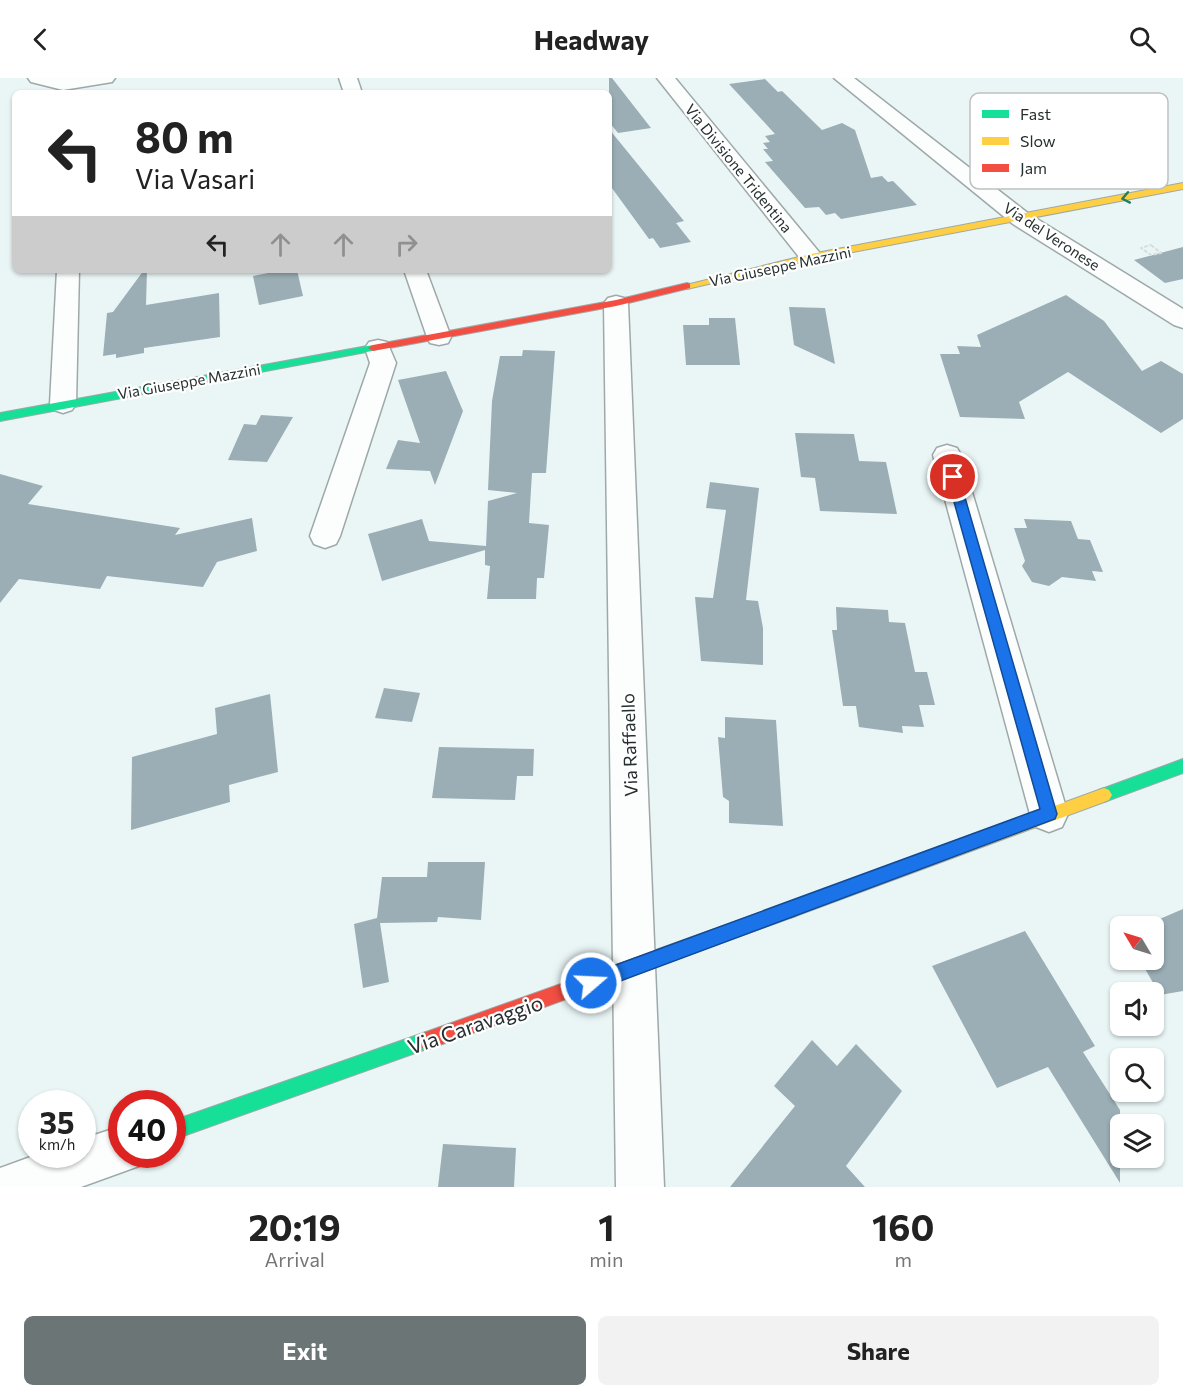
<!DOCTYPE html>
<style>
:root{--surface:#fff;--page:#f2f2f2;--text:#222;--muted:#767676;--accent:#6b7575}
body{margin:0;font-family:Commissioner,sans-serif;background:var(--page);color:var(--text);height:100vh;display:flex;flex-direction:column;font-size:22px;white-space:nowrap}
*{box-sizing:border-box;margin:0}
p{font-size:20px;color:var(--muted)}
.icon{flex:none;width:33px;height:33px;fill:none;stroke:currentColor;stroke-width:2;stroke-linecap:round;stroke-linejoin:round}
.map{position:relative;height:1109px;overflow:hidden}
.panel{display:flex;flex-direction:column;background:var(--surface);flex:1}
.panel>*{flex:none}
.hud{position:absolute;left:12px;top:12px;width:600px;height:183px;border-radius:9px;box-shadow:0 2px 4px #0004;background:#fff;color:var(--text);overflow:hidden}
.needle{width:39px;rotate:308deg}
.buttons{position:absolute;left:1110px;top:838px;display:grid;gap:12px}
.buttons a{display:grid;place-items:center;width:54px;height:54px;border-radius:9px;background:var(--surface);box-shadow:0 2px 4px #0004;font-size:30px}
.speed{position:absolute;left:18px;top:1012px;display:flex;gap:12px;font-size:30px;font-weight:700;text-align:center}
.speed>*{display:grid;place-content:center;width:78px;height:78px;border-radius:50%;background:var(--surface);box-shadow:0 2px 4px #0004;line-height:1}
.speed small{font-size:15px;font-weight:400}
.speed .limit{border:9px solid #d22;background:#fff;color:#111}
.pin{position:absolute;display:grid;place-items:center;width:51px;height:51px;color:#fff;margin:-26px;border:3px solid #fff;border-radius:50%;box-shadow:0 2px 6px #0007}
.me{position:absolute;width:66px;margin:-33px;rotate:71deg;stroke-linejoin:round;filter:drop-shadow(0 0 4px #0008)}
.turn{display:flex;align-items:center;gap:21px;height:126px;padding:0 24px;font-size:27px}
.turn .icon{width:78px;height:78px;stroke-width:2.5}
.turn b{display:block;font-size:42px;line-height:51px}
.lanes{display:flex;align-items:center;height:57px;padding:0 24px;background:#0003;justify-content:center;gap:30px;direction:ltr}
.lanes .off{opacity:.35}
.eta{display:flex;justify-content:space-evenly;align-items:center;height:102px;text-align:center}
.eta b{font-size:36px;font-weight:700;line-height:42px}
.cta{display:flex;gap:12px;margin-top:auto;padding:12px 24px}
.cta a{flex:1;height:69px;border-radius:9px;background:var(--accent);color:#fff;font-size:24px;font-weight:700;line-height:69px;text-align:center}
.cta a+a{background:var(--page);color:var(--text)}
header{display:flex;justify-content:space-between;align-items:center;height:78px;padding:0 24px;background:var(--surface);font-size:27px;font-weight:700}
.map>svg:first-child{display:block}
</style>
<header><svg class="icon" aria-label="back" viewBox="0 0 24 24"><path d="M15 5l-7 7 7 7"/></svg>Headway<svg class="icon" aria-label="search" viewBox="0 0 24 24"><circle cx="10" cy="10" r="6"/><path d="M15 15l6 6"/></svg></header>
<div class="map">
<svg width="1183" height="1109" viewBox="0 0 1183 1109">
<rect width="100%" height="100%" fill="#eaf6f6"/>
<g fill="#9baeb5">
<path d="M 609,0 L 612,0 L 651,50 L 618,55 L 609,44 Z"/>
<path d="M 765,1 L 778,14 L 782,13 L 822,52 L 842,45 L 855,52 L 871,100 L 882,98 L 888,104 L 893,103 L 917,127 L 841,141 L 835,135 L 826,137 L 819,129 L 805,130 L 765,84 L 773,83 L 763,71 L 768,71 L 763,65 L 770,64 L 765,58 L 775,56 L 729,6 Z"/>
<path d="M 609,51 L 684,143 L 676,145 L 691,164 L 660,170 L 653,160 L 649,161 L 609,106 Z"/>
<path d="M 1183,169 L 1183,201 L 1165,205 L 1134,182 Z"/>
<path d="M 144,192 L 147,192 L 146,227 L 219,215 L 220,259 L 144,270 L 144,275 L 116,280 L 116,276 L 103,278 L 107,235 L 113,234 Z"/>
<path d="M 284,192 L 297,192 L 303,218 L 259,227 L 253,198 Z"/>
<path d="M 1066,217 L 1104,243 L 1142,293 L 1161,283 L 1183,296 L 1183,341 L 1161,355 L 1068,294 L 1019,324 L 1025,341 L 960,339 L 940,276 L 960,276 L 957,268 L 981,269 L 977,257 Z"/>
<path d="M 789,229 L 825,230 L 835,286 L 794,267 Z"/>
<path d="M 709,240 L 735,240 L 740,287 L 686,287 L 683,247 L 709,247 Z"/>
<path d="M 523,272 L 555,273 L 546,395 L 532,395 L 529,445 L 549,447 L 544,500 L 537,500 L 536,521 L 487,521 L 490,488 L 485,487 L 485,472 L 382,503 L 368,456 L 422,441 L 429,463 L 486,468 L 488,423 L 517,415 L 488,412 L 492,323 L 500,278 L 522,278 Z"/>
<path d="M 446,293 L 463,333 L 435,407 L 430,393 L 386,391 L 398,362 L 420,365 L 398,302 Z"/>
<path d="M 261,337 L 293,339 L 267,384 L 228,382 L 244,346 L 256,347 Z"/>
<path d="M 795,355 L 854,356 L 859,383 L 886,384 L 897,436 L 820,433 L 815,400 L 801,399 Z"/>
<path d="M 0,396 L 43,408 L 28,426 L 180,450 L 175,457 L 252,440 L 257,473 L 217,484 L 203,509 L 107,498 L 100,511 L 19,501 L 0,525 Z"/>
<path d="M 710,404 L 759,410 L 746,522 L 758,523 L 763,550 L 763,587 L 701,583 L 695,519 L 713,520 L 726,432 L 706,430 Z"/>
<path d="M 1024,441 L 1071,443 L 1078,461 L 1090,462 L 1103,494 L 1092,493 L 1096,503 L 1062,499 L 1049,508 L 1032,504 L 1022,488 L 1025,483 L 1014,450 L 1027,450 Z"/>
<path d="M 836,529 L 888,532 L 889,544 L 905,545 L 915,594 L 927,594 L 935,627 L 919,627 L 924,649 L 902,648 L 903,655 L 859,649 L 856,628 L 843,628 L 832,552 L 837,552 Z"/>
<path d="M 384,610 L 420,615 L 412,644 L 375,640 Z"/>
<path d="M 270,616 L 278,694 L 229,707 L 230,724 L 131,752 L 132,679 L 217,656 L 215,630 Z"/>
<path d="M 725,639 L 776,642 L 783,748 L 729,745 L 729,723 L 723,719 L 718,659 L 725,660 Z"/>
<path d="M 439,669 L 534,671 L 533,698 L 517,698 L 515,722 L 432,720 Z"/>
<path d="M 428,784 L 485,784 L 481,842 L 438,839 L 437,844 L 380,845 L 389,904 L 363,910 L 354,846 L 377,840 L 382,799 L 427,799 Z"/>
<path d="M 1183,831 L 1183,913 L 1160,917 L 1140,882 L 1154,882 L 1154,849 L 1141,849 Z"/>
<path d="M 1025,853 L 1095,968 L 1083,974 L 1120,1032 L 1120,1105 L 1048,989 L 997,1010 L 932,888 Z"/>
<path d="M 812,962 L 837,988 L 856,966 L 902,1013 L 846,1088 L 865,1109 L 730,1109 L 795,1028 L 774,1008 Z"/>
<path d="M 443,1066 L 516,1070 L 514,1109 L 438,1109 Z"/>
</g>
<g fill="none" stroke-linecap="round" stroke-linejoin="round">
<defs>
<g id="street">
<path d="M 28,0 L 115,0 L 112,4 L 106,5 L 63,12 L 31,4 Z"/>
<path d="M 339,0 L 357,0 L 362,15 L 344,15 Z"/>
<path d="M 657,0 L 675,0 L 819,174 L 822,179 L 819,184 L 811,186 L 803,184 Z"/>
<path d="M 834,0 L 854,0 L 1029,136 L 1183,231 L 1183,250 L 1174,247 L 1013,146 Z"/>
<path d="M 57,192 L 79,192 L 76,326 L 72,332 L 63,335 L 54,332 L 50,326 Z"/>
<path d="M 404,192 L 426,192 L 451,259 L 448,265 L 439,267 L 430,265 L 427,259 Z"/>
<path d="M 616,218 L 624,220 L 628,225 L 664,1109 L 616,1109 L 604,225 L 608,220 Z"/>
<path d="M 378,262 L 387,264 L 396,285 L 340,458 L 336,466 L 325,470 L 314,466 L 310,458 L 370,285 L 365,270 L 369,264 Z"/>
<path d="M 947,367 L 957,370 L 961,377 L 1068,736 L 1062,749 L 1049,754 L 1036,749 L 1030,736 L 933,377 L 937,370 Z"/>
<path d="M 122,1048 L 122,1077 L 143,1077 L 139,1088 L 81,1109 L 0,1109 L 0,1090 L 36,1077 L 82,1077 L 82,1061 Z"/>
</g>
<g id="fast">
<path d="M 373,267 L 378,270 L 377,272 L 0,343 L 0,335 Z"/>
<path d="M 1183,681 L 1183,695 L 1104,724 L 1099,722 L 1096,717 L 1099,712 Z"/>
<path d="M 426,954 L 432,957 L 435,963 L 432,969 L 172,1062 L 172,1043 Z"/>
</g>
<g id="slow">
<path d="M 1183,105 L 1183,111 L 811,182 L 687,211 L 682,208 L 811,176 Z"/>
<path d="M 1104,710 L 1109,712 L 1112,717 L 1109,722 L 1104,724 L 790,840 L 784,838 L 782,832 L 784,826 L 790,824 Z"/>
</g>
<g id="jam">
<path d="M 687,205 L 690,206 L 690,210 L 616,228 L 373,273 L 368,270 L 373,267 L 616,222 Z"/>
<path d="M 790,824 L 796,826 L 798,832 L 796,838 L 790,840 L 426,972 L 420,969 L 417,963 L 420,957 L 426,954 Z"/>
</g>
</defs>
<use href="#street" stroke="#9fa8a8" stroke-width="3"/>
<use href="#fast" stroke="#9fa8a8" stroke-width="2"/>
<use href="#slow" stroke="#9fa8a8" stroke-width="2"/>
<use href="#jam" stroke="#9fa8a8" stroke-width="2"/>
<path stroke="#d8dcdc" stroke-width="2" stroke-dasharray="4 1.5" stroke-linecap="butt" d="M 1151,167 L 1161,175 L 1151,177 L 1141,170 Z"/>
<use href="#street" fill="#fcfefe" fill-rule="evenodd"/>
<use href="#fast" fill="#16e098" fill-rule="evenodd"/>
<use href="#slow" fill="#ffcf43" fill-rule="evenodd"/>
<use href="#jam" fill="#f24e42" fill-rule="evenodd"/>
</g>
<defs><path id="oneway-chevron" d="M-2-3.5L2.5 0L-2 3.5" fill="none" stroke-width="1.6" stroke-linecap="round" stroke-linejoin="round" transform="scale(1.5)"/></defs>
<use stroke="#1f7f5e" href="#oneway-chevron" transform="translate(1126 120) rotate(169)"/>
<path fill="#1a73e8" stroke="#114b97" stroke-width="1.5" d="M 953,395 L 959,399 L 1057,736 L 1055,741 L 591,914 L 585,911 L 583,905 L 585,899 L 591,896 L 1040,731 L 947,399 Z"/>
<g text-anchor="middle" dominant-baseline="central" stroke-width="4.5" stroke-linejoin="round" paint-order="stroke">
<g font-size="15" fill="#262f2f" stroke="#fff">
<text transform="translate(739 90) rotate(51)">Via Divisione Tridentina</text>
<text transform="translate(1052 158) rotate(33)">Via del Veronese</text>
<text transform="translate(780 188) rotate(-12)">Via Giuseppe Mazzini</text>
<text transform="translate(189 303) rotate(-10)">Via Giuseppe Mazzini</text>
</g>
<g font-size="18" fill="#262f2f" stroke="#fff">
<text transform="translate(629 667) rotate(-92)">Via Raffaello</text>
</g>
<g font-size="21" fill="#262f2f" stroke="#fff">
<text transform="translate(475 946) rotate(-19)">Via Caravaggio</text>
</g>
</g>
<rect x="970" y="15" width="198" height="96" rx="9" fill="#fff" stroke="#bec1c1" stroke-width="1.5"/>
<rect x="982" y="32" width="27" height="8" fill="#16e098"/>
<rect x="982" y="59" width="27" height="8" fill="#ffcf43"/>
<rect x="982" y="86" width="27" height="8" fill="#f24e42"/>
<g font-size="16" fill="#262f2f">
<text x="1020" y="42">Fast</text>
<text x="1020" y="69">Slow</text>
<text x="1020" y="96">Jam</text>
</g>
</svg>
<div class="buttons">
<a><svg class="needle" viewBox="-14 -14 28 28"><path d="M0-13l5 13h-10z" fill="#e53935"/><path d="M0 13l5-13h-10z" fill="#767676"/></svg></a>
<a><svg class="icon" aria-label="sound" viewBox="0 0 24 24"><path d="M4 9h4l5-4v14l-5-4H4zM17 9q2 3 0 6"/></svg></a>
<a><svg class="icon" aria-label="search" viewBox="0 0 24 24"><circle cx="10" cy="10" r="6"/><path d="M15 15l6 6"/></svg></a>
<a><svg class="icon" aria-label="layers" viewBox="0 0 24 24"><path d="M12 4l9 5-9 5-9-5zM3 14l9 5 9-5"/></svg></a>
</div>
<div class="speed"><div>35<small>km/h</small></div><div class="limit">40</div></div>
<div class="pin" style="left:953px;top:399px;background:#d93025"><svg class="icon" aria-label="arrive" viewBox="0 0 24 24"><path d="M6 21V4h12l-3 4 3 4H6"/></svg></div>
<svg class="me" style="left:591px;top:905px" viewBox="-20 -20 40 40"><circle r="17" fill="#1a73e8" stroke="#fff" stroke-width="3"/><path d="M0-11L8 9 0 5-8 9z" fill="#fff"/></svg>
<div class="hud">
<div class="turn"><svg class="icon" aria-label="left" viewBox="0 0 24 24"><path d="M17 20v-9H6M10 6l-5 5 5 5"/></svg><div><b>80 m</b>Via Vasari</div></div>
<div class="lanes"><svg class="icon" aria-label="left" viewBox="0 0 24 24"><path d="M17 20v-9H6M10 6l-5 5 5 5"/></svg><svg class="icon off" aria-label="ahead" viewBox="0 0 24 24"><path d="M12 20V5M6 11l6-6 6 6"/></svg><svg class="icon off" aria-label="ahead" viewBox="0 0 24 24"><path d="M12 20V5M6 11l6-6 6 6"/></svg><svg class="icon off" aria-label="right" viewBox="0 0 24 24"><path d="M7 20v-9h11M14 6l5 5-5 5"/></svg></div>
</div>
</div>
<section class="panel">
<div class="eta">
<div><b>20:19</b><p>Arrival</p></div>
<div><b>1</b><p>min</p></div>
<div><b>160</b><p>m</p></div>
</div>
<div class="cta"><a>Exit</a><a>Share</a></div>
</section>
